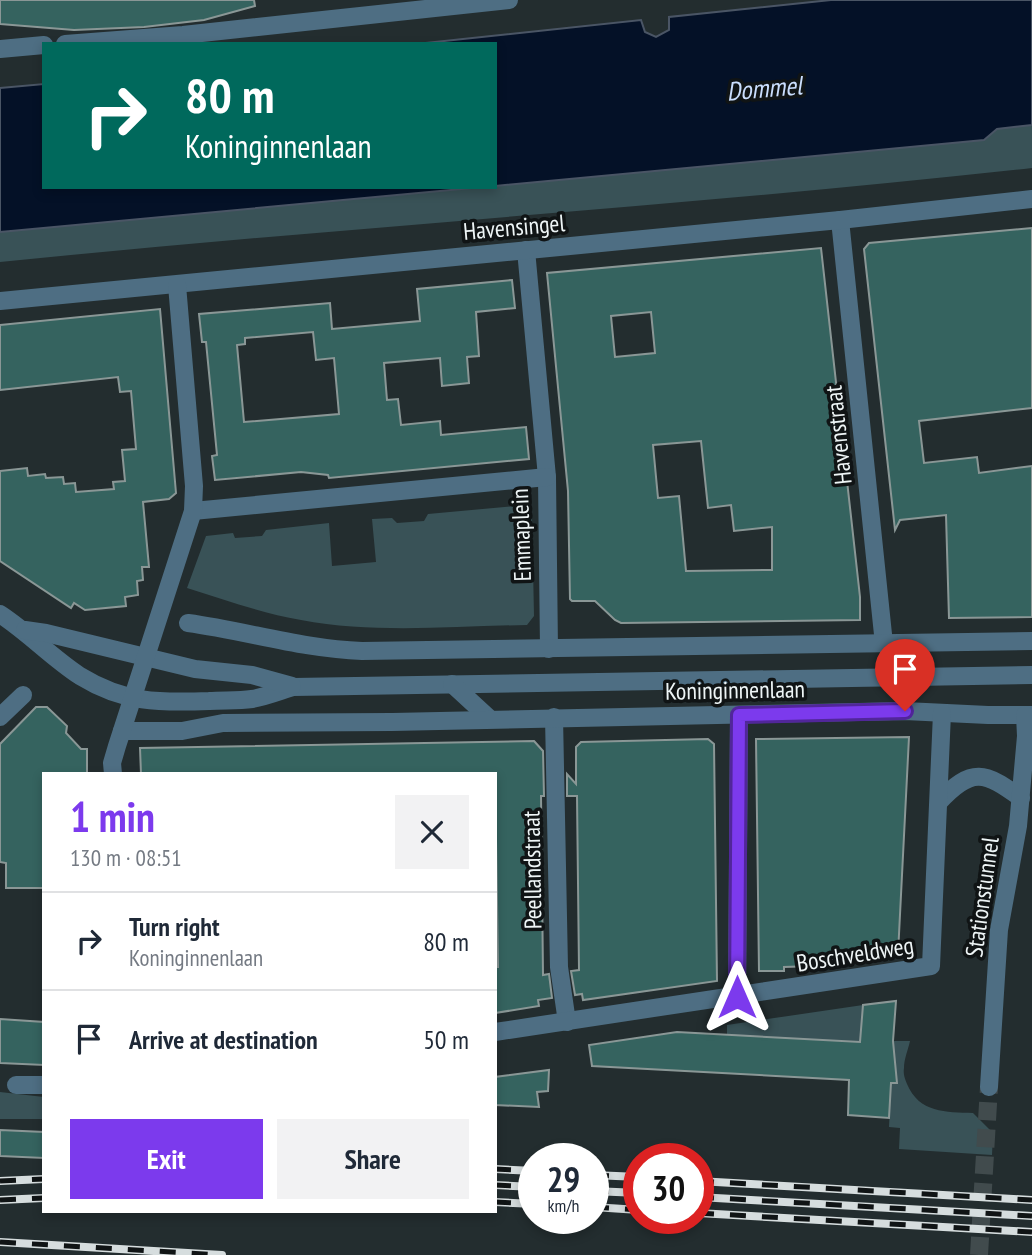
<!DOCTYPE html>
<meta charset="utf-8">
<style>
:root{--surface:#fff;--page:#f2f2f3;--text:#1f2937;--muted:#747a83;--line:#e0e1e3;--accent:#7c3aed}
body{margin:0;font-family:"PT Sans Narrow",sans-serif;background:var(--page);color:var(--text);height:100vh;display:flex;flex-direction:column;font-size:26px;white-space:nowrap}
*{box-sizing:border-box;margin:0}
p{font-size:23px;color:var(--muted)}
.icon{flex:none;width:38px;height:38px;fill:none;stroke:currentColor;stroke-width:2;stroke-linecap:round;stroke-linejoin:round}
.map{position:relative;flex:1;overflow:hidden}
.drawer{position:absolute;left:42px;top:772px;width:455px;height:441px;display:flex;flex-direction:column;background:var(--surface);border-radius:0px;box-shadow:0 4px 10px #0003}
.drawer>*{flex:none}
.guide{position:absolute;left:42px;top:42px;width:455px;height:147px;border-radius:0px;box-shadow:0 4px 10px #0003;background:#00695c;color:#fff;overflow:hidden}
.speed{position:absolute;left:518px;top:1143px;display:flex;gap:14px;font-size:35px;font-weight:700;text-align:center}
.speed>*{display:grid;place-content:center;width:91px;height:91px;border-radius:50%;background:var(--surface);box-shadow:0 4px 10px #0003;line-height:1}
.speed small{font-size:18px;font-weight:400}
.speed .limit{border:10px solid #d22;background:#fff;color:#111}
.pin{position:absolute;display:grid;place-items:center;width:60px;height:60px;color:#fff;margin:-72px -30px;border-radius:50% 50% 50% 0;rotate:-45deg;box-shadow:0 0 7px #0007}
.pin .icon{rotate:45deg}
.me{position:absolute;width:77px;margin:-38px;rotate:0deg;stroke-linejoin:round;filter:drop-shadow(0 0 5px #0008)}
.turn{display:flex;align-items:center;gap:24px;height:147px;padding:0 28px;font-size:32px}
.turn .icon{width:91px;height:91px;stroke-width:2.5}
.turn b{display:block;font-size:49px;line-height:60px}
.round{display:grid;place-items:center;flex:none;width:74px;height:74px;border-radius:0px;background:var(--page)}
.overview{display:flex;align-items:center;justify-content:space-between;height:119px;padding:0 28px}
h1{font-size:42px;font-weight:600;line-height:52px;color:var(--accent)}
.action{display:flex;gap:14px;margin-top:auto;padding:14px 28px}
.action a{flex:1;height:80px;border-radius:0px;background:var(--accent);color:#fff;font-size:28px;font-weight:600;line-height:80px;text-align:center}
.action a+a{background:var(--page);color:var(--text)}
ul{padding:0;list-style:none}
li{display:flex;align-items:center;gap:21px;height:98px;padding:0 28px;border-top:2px solid var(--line)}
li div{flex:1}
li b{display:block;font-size:26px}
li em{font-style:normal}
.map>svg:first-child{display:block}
</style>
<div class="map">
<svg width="1032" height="1255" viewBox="0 0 1032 1255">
<rect width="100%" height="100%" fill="#232d2f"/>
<g fill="#395257">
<path d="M 1032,125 L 1032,168 C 689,206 344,227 0,262 L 0,232 L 984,140 L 997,129 Z"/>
<path d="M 526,505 L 526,518 L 532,518 L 534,616 L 527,625 C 453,626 375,634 301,620 C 262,613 225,600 187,588 L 206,536 L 233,533 L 235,538 L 262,536 L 266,530 L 329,523 L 332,566 L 376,562 L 372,519 L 392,518 L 397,523 L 424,521 L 428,514 Z"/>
<path d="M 863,1005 L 860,1042 L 727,1035 L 727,1025 Z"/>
<path d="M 893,1041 L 910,1041 C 908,1050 904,1059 904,1068 C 903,1074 905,1079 907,1084 C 919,1113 946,1112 973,1113 L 993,1133 L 992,1155 L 899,1149 L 900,1128 L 889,1127 L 891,1083 L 897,1082 Z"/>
<path d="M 0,1092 L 44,1097 L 44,1119 L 0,1119 Z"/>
</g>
<g fill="#041127" stroke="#4a5565" stroke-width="2">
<path d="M 831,0 L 1032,0 L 1032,125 L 997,129 L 984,140 L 495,186 L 495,44 L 416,44 L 641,20 L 645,32 L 656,37 L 669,30 L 669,17 Z"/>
<path d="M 44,84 L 44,187 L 483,187 L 0,232 L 0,88 Z"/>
</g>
<g fill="#35635f" stroke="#8a9796" stroke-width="2" fill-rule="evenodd">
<path d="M 0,0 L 254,0 L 255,6 L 204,20 L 144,27 L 74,30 L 0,24 Z"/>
<path d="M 1032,228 L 1032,408 L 919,421 L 924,463 L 977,457 L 979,473 L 1032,466 L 1032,617 L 949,618 L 946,515 L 900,520 L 895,530 L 864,249 L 869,243 Z"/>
<path d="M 821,248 L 860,597 L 860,620 L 621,623 L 615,620 L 595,601 L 572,601 L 570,599 L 568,491 L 547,273 ZM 651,312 L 655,353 L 615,357 L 611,316 ZM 701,441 L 708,508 L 731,505 L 734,531 L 772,527 L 772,570 L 686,571 L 679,496 L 658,498 L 653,445 Z"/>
<path d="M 512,280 L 515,308 L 476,312 L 479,356 L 467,357 L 469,383 L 442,386 L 440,358 L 384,363 L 387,400 L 398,399 L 401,425 L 440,421 L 441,435 L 526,427 L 529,459 L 329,478 L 328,475 L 301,472 L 215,480 L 212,456 L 217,455 L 206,342 L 202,342 L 199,314 L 330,303 L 332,329 L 420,321 L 417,289 ZM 313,332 L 316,360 L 334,358 L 339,414 L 244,422 L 237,345 L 245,344 L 245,338 Z"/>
<path d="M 160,309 L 176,493 L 169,499 L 143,502 L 149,567 L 142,567 L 143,580 L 137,581 L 138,595 L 125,597 L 126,606 L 85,610 L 74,603 L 71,608 L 0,561 L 0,471 L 27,468 L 28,476 L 45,474 L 46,478 L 63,477 L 64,484 L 75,483 L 76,492 L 114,489 L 113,482 L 125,481 L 122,450 L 136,449 L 131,391 L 120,392 L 118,377 L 0,390 L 0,325 Z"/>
<path d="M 36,707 L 47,707 L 67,726 L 66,733 L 81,749 L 87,749 L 87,774 L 44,774 L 44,888 L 6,888 L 6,863 L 0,862 L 0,744 Z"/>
<path d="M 909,737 L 898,954 L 866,952 L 866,959 L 815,959 L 815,966 L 784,967 L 784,971 L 759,971 L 756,739 Z"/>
<path d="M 708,739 L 714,744 L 717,981 L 583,1000 L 582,994 L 575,995 L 571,971 L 579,970 L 577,796 L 567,796 L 567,774 L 576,784 L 576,747 L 581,742 Z"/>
<path d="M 534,741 L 543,751 L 544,796 L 541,796 L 543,975 L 549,974 L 552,998 L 538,1000 L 539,1006 L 495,1013 L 495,967 L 498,967 L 495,774 L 141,774 L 140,748 Z"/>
<path d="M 896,1001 L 893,1041 L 897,1083 L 891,1083 L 889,1118 L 848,1115 L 849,1080 L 592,1066 L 589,1045 L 677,1032 L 860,1042 L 863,1005 Z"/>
<path d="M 0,1019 L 44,1022 L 44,1065 L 0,1063 Z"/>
<path d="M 549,1070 L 548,1091 L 537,1092 L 539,1107 L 495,1105 L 495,1077 Z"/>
<path d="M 0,1130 L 44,1132 L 44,1158 L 0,1156 Z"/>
</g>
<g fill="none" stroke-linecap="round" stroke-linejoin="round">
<path stroke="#414b4d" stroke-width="18" stroke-dasharray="18 9" stroke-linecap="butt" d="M 979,1255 L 989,1087"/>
<g stroke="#4e6e83" stroke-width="18">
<path d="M 65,44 L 183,35 L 509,0"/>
<path d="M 0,49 L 44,45"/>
<path d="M 840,220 L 884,644"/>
<path d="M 526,250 L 547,477 L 549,649"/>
<path d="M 0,301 L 840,220 L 1032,199"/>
<path d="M 193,511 L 547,477"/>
<path d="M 0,614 C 29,633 51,657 80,676 C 124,703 159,703 209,701 C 223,700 238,701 252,699 C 265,697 280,691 293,687 L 1032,675"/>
<path d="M 188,623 C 247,631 303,649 362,651 L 1032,641"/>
<path d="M 25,630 L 46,633 L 195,669 L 252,675 L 292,686"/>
<path d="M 452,684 L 490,719"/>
<path d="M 0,717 L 23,695"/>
<path d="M 554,717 L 559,967 L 567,1022"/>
<path d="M 122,731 L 182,731 L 223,723 L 392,722 L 905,711 L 988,715 L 1032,715"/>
<path d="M 113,774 L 112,763 L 117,746 L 193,511 L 194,486 L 177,285"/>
<path d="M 939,802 C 972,766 985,772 1021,798"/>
<path d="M 737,997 L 739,715"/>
<path d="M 495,1032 L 931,966 L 942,713"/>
<path d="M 16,1085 L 44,1085"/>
<path d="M 989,1087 L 999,930 L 1018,826 L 1026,736 L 1025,715"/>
</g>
<defs>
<g id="rail">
<path d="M 495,1169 L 534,1171"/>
<path d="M 593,1175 L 639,1177"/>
<path d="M 0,1181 L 44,1179"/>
<path d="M 698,1181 L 1032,1200"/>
<path d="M 495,1185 L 534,1187"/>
<path d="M 593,1191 L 639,1193"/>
<path d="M 698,1197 L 1032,1216"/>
<path d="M 0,1200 L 44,1198"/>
<path d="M 495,1202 L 534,1204"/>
<path d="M 593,1207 L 639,1210"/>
<path d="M 698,1213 L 1032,1232"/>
<path d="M 0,1242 L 222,1255"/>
</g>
</defs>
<use href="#rail" stroke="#d6ddde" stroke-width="8"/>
<use href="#rail" stroke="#101415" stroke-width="5" stroke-dasharray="16" stroke-linecap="butt"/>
</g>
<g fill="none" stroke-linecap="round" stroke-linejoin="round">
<defs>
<path id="route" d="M 737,997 L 739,715 L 905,711"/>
</defs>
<use href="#route" stroke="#51269a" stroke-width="18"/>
<use href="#route" stroke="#7c3aed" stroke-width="12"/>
</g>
<g text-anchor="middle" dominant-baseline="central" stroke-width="7" stroke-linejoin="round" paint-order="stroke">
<g font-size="24" fill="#eef5f6" stroke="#101415">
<text transform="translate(514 227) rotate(-5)">Havensingel</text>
<text transform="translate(838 435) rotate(-96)">Havenstraat</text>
<text transform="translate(521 535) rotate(-92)">Emmaplein</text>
<text transform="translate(735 690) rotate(-1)">Koninginnenlaan</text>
<text transform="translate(532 870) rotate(-91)">Peellandstraat</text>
<text transform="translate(982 897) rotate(-82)">Stationstunnel</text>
<text transform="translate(855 954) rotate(-9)">Boschveldweg</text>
</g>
<g font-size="26" font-style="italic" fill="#cadefd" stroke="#101415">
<text transform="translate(764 88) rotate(-5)">Dommel</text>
</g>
</g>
</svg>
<div class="speed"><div>29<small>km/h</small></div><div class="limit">30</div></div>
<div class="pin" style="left:905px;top:711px;background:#d93025"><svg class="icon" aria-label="arrive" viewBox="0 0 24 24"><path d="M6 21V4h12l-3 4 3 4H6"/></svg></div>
<svg class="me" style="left:737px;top:997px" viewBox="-20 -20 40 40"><path d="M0-17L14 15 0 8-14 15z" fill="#7c3aed" stroke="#fff" stroke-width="4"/></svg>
<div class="guide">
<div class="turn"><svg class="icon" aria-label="right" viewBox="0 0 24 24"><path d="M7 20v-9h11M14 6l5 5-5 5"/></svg><div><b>80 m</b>Koninginnenlaan</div></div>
</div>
<section class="drawer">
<div class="overview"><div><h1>1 min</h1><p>130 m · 08:51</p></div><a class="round"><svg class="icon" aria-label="close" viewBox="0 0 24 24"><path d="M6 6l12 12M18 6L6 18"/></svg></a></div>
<ul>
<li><svg class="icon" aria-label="right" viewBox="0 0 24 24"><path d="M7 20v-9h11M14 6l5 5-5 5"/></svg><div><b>Turn right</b><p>Koninginnenlaan</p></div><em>80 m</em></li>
<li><svg class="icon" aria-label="arrive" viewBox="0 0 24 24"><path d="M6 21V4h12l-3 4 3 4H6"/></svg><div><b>Arrive at destination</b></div><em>50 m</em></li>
</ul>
<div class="action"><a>Exit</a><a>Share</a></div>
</section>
</div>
